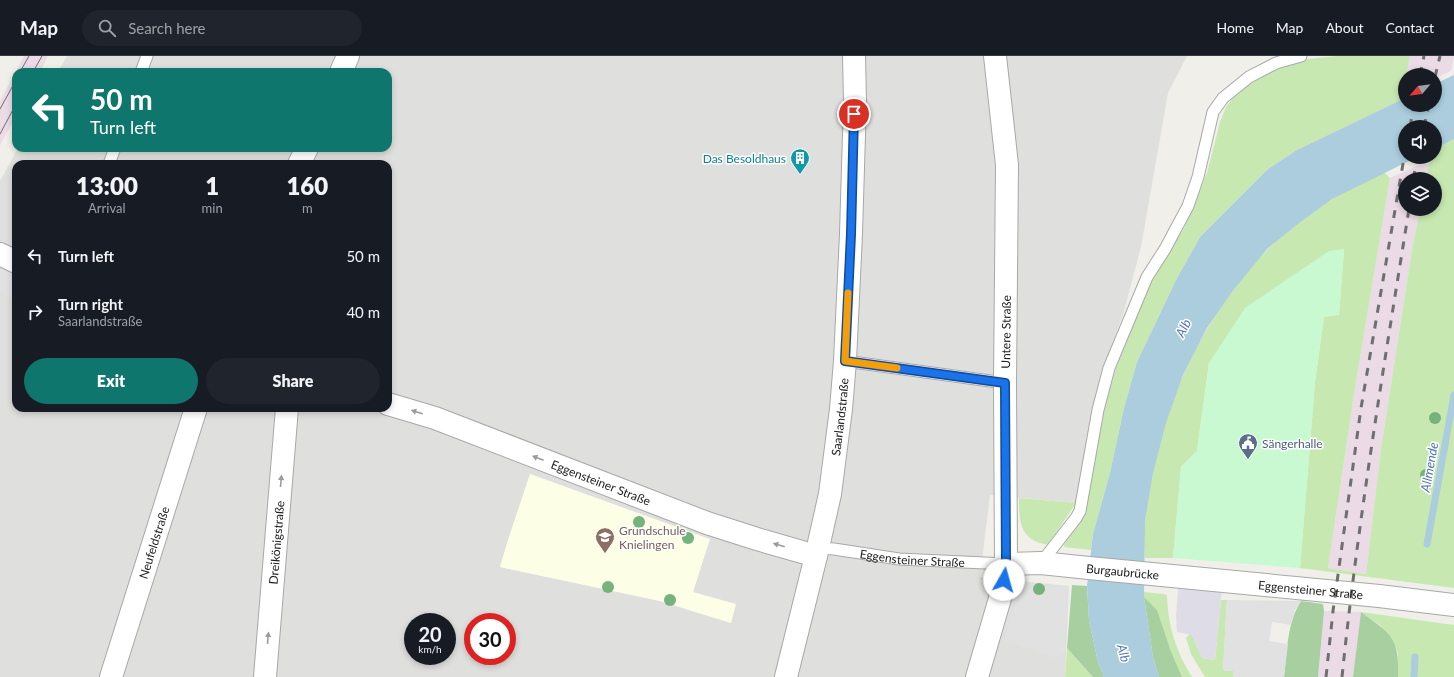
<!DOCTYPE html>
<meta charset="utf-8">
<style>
:root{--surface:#171b24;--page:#20242c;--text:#f1f3f6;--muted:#9ea1a6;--line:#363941;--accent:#0f766e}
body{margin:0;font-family:Lato,sans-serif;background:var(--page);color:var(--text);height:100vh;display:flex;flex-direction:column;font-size:15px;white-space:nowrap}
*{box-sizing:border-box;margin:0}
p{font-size:13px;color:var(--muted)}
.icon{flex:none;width:22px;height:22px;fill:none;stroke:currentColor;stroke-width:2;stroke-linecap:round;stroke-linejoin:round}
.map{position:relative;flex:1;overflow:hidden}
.panel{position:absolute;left:12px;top:104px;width:380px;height:252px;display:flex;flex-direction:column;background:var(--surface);border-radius:12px;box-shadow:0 2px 6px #0003}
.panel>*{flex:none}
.guide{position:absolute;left:12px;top:12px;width:380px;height:84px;border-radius:12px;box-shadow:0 2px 6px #0003;background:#0f766e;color:#fff;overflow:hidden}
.needle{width:26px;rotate:241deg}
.controls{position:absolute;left:1398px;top:12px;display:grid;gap:8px}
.controls a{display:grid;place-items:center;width:44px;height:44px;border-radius:50%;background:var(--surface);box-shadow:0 2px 6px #0003;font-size:20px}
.speed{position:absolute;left:404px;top:557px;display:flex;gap:8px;font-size:20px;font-weight:700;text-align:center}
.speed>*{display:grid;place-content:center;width:52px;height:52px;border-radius:50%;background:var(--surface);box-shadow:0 2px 6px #0003;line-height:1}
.speed small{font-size:10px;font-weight:400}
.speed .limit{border:6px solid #d22;background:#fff;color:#111}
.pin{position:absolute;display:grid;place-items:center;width:34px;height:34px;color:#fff;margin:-17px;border:2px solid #fff;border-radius:50%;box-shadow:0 1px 4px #0007}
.me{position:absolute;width:44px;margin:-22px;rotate:7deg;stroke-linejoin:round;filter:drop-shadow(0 0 3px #0008)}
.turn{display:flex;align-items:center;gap:14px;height:84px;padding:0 12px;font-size:18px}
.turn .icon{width:52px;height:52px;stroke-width:2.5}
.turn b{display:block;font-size:28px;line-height:34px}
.eta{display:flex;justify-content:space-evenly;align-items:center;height:68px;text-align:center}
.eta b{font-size:24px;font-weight:800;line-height:28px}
.action{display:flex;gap:8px;margin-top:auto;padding:8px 12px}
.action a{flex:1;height:46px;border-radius:24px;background:var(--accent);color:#fff;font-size:16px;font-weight:800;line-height:46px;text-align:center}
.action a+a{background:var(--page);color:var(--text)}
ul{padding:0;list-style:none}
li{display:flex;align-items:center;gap:12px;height:56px;padding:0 12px}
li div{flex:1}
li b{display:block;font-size:15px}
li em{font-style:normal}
header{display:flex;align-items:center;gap:24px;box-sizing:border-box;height:56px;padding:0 20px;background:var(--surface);border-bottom:1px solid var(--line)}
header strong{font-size:19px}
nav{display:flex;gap:22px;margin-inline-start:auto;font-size:14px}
.search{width:280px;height:36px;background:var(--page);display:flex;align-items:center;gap:10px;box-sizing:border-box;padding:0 14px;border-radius:22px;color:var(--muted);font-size:15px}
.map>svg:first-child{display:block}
</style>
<header>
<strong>Map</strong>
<div class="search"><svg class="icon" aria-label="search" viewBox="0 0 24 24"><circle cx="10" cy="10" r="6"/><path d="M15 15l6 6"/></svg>Search here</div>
<nav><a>Home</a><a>Map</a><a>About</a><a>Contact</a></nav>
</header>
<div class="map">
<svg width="1454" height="621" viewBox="0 0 1454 621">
<rect width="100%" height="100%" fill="#f1efe9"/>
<path fill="#dfdfde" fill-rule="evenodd" d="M 67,0 L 1187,0 L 1168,37 L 1141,191 L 1123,259 L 1101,316 L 1076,447 L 990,439 L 980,521 L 1069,530 L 1065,621 L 0,621 L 0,125 L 18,92 L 388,92 L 388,16 L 58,16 ZM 16,108 L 388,108 L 388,352 L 16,352 ZM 530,418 L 709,483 L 693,536 L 731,567 L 660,545 L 500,511 L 508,484 ZM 413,566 L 447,566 L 447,600 L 413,600 ZM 473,566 L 507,566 L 507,600 L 473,600 Z"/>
<g fill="#eadbe6">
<path d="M 24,0 L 48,0 L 40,16 L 16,16 L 16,60 L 0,89 L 0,45 Z"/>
<path d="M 1410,0 L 1454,0 L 1451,15 L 1435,22 L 1435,19 L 1406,19 Z"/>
<path d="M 1429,107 L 1426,123 L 1405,123 L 1405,153 L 1420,153 L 1412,194 L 1381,393 L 1366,518 L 1328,512 L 1355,332 L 1390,122 L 1416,110 Z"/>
<path d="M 1324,555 L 1361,556 L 1353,621 L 1318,621 Z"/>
</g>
<path fill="#fcfee5" d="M 530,418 L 710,483 L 693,536 L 736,548 L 731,567 L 660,545 L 500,511 L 508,484 Z"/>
<g fill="#c7e9b1">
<path d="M 1337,0 L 1410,0 L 1403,34 L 1405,42 L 1297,94 L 1268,113 L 1200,181 L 1176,224 L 1137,306 L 1124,352 L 1110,417 L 1093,478 L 1091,494 L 1064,491 L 1064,489 L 1086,453 L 1097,392 L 1107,342 L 1116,312 L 1148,230 L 1159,210 L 1183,174 L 1194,150 L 1207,117 L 1220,66 L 1226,51 L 1236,38 L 1259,19 L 1289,7 L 1308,3 Z"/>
<path d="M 1454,83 L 1454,532 L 1300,512 L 1315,326 L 1324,261 L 1339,258 L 1344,193 L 1209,307 L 1197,395 L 1181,411 L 1173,502 L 1145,502 C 1145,489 1143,475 1145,462 C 1155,375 1187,290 1243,222 C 1251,212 1259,201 1269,192 C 1288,174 1310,155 1333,142 C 1350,133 1367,125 1384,116 L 1390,122 L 1355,332 L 1328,512 L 1366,518 L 1381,393 L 1412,194 L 1420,153 L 1435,153 L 1435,123 L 1426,123 L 1429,107 L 1434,101 L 1435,101 L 1435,99 L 1442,89 Z"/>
<path d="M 1019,442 L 1076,447 L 1048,489 C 1020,484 1019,467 1019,442 Z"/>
<path d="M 1144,536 L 1164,538 L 1167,540 C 1168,570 1176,596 1192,621 L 1182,621 L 1170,593 L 1144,541 Z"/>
<path d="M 1221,544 L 1227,544 L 1223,614 L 1234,615 L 1233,621 L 1205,621 L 1191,598 L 1186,582 L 1190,578 L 1192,579 L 1202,602 L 1215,604 Z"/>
<path d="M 1361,556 L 1454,569 L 1454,621 L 1398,621 L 1398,597 L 1395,590 L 1380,569 Z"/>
<path d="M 1067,592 L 1093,621 L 1065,621 Z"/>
</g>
<g fill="#a8cf9f">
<path d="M 1072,529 L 1087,530 L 1089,564 L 1098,606 L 1104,621 L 1093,621 L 1067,592 Z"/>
<path d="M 1144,541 L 1157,554 L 1170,593 L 1182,621 L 1159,621 L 1153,601 Z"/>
<path d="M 1301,545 L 1323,548 L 1324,555 L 1318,621 L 1284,621 C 1287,596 1287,567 1301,545 Z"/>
<path d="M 1361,556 C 1390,577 1400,582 1398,621 L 1353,621 Z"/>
</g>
<path fill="#c8f9d1" d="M 1344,193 L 1339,259 L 1324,261 L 1315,326 L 1300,512 L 1173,502 L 1181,411 L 1197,395 L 1209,307 L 1245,252 L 1329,195 Z"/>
<g fill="#e1e1e1">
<path d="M 4,209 L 16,215 L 16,245 L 0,236 L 0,217 Z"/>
<path d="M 1052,530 L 1068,532 L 1064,597 L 1055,602 L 1004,584 L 1015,551 L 1030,533 Z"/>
<path d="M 1227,544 L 1301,545 L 1295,554 L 1291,569 L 1272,566 L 1269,585 L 1288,588 L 1284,621 L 1233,621 L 1233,615 L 1223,615 Z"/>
</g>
<path fill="#dedde7" d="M 1179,520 L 1222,524 L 1221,544 L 1215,604 L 1202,602 L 1192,579 L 1177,576 L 1176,560 Z"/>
<path fill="#abcddd" d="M 1454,19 L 1454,83 L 1435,93 L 1435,71 L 1405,71 L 1405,101 L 1417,101 L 1332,143 L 1299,167 L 1267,193 L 1232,236 L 1207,272 L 1183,319 L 1166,367 L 1153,417 L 1145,464 L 1144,541 L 1153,601 L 1159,621 L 1104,621 L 1098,606 L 1089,564 L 1087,530 L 1093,478 L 1110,417 L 1124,352 L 1137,306 L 1176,224 L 1200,181 L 1268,113 L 1297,94 L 1405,42 L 1405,49 L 1435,49 L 1435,28 Z"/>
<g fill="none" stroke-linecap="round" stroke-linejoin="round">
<g stroke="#abcddd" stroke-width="7">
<path d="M 1427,488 L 1454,339"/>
<path d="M 1414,621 L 1415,601"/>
</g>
<defs>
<g id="lane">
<path d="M 141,16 L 147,0"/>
<path d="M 109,108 L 115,92"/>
<path d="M 845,305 L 1005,327"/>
<path id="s1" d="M 818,492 L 834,493 L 899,503 L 1006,508"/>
<path d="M 1041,507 L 1076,462 L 1080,455 L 1098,354 L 1109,312 L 1147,221 L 1165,193 L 1188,150 L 1198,121 L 1213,56 L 1223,42 L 1249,21 L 1276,7 L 1301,0"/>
</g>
<g id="street">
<path d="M 341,16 L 348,0"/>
<path d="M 299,108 L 307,92"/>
<path d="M 0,198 L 16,206"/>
<path id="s2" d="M 388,348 L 435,362 L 707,467 L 757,483 L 816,500"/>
<path id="s3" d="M 1006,508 L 1041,507 L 1079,511 L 1379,540 L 1454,549"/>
<path id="s4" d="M 111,621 L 196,352"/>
<path id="s5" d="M 265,621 L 287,352"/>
<path id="s6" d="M 786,621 L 816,500 L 830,438 L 841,353 L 845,305 L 851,178 L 855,45 L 854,0"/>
<path id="s7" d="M 977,621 L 1001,539 L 1006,508 L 1005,327 L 1007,109 L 995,0"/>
</g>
</defs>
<use href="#lane" stroke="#a8a8a8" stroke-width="13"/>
<use href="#street" stroke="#a8a8a8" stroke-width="24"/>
<use href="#lane" stroke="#fff" stroke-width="11"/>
<use href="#street" stroke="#fff" stroke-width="22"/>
<g stroke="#6f6f6f" stroke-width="1">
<path d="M 20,16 L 29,0"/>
<path d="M 33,16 L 42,0"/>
<path d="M 0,53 L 16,24"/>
<path d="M 0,78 L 16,48"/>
</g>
<g stroke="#6f6f6f" stroke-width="3" stroke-dasharray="8 8" stroke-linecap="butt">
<path d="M 1420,19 L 1424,0"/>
<path d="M 1435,21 L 1440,0"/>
<path d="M 1410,71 L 1414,49"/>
<path d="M 1424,71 L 1429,49"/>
<path d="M 1413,123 L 1418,101"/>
<path d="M 1326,621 L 1333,555 L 1361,352 L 1405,96"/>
<path d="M 1342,621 C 1358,464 1384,309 1409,153"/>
</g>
</g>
<g fill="#75b27c">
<circle cx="1435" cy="362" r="6"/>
<circle cx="1426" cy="419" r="6"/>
<circle cx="639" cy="466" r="6"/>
<circle cx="688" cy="482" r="6"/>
<circle cx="608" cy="531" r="6"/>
<circle cx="1039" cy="533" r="6"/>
<circle cx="670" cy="544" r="6"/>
</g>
<defs><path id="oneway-solid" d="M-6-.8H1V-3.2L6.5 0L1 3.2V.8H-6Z"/></defs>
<g fill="#9b9b9b">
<use href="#oneway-solid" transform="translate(417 356) rotate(-163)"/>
<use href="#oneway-solid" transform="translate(538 402) rotate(-159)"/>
<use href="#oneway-solid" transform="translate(281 425) rotate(-85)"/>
<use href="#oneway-solid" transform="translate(779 489) rotate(-164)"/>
<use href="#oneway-solid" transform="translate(268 582) rotate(-85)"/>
</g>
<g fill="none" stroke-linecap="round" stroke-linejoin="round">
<defs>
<path id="route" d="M 854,58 L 851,178 L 845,305 L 1005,327 L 1006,508 L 1004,524"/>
</defs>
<use href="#route" stroke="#114b97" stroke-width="10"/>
<use href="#route" stroke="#1a73e8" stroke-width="7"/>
<path stroke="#f59e0b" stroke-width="7" d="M 848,237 L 845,305 L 897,312"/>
</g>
<defs>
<symbol id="building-pin" viewBox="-11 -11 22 30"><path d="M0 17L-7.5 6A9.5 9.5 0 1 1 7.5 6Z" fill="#0f9aa8" stroke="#fff"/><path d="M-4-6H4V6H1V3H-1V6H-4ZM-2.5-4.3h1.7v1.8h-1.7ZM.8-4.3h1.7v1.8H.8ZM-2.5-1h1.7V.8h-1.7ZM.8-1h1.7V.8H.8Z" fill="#fff"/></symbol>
<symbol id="civic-pin" viewBox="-11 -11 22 30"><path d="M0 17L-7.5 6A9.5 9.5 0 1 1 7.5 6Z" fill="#5c6f8a" stroke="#fff"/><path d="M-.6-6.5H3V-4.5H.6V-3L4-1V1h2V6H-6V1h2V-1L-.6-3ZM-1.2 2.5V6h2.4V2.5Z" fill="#fff"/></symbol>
<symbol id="school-pin" viewBox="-11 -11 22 30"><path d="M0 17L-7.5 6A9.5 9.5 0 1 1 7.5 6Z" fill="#8d6e63" stroke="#fff"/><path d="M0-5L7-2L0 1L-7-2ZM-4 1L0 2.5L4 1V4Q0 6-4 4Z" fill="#fff"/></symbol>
</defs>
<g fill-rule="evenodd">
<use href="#building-pin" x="789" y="91" width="22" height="30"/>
<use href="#civic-pin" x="1237" y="376" width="22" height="30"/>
<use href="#school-pin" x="594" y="470" width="22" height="30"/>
</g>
<g text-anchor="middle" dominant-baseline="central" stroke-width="3" stroke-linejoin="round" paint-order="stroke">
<g font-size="12" fill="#0d838f" stroke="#fff" text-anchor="end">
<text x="786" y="102">Das Besoldhaus</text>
</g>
<g font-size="12" fill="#212121" stroke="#fff">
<text stroke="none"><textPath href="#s7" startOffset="349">Untere Straße</textPath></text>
<text stroke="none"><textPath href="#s6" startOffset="266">Saarlandstraße</textPath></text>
<text stroke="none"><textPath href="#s2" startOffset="227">Eggensteiner Straße</textPath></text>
<text stroke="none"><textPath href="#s4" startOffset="141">Neufeldstraße</textPath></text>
<text stroke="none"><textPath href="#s5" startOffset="135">Dreikönigstraße</textPath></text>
<text stroke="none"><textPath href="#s1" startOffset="95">Eggensteiner Straße</textPath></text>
<text stroke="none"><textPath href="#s3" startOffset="117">Burgaubrücke</textPath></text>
<text stroke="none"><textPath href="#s3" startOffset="306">Eggensteiner Straße</textPath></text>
</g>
<g font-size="12" fill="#4e5e75" stroke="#fff" text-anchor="start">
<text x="1262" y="387">Sängerhalle</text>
</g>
<g font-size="12" fill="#785e54" stroke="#fff" text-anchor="start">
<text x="619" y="474">Grundschule<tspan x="619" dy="14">Knielingen</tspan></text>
</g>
<g font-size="13" font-style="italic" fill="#4f76b0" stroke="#fff">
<text transform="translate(1183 272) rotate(-63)">Alb</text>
<text transform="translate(1429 411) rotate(-80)">Allmende</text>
<text transform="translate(1124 597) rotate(74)">Alb</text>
</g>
</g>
</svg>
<div class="controls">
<a><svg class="needle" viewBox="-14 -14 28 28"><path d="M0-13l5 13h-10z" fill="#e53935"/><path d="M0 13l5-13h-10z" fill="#9ea1a6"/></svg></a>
<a><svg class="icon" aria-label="sound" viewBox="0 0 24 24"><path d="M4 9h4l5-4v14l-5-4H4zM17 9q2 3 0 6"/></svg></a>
<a><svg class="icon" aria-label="layers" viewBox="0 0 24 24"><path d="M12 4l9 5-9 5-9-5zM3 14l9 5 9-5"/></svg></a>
</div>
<div class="speed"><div>20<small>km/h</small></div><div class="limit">30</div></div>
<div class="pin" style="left:854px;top:58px;background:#d93025"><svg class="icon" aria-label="arrive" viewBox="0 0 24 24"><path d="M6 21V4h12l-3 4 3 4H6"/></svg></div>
<svg class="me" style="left:1004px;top:524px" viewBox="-20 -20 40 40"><circle r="19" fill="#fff"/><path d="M0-13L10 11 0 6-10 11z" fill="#1a73e8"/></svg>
<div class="guide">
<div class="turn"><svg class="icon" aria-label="left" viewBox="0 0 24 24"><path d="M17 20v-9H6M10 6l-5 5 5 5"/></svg><div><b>50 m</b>Turn left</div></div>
</div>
<section class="panel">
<div class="eta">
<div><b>13:00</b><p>Arrival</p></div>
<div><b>1</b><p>min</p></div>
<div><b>160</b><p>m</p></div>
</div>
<ul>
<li><svg class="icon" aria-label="left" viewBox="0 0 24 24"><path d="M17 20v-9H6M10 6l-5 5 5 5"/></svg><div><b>Turn left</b></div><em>50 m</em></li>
<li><svg class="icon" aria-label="right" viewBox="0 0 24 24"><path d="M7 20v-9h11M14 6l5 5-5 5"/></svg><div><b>Turn right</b><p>Saarlandstraße</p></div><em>40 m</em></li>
</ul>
<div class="action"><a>Exit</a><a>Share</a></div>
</section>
</div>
